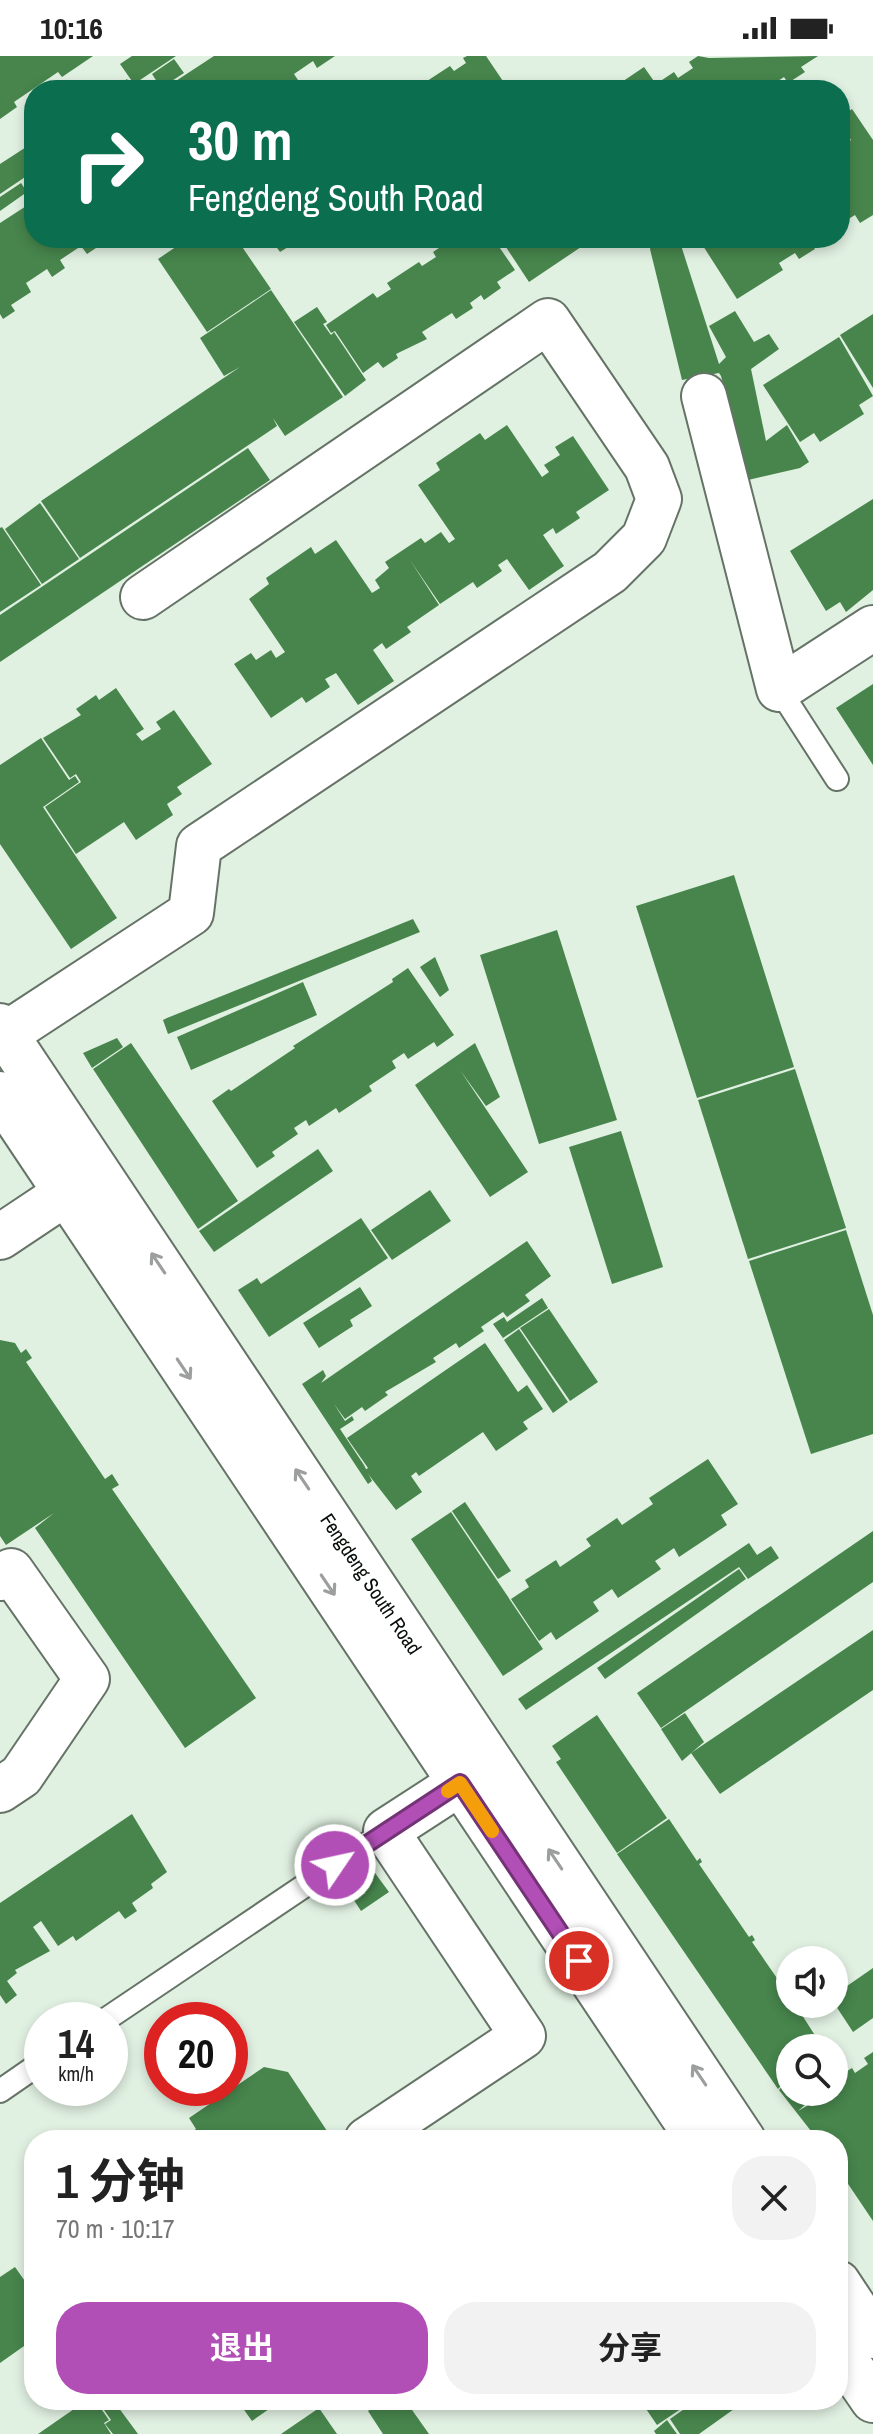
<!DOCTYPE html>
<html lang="zh">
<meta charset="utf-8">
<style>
:root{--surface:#fff;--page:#f2f2f2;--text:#222;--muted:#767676;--accent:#b14fb6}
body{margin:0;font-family:"Archivo Narrow","Noto Sans SC",sans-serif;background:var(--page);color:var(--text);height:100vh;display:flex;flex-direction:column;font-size:30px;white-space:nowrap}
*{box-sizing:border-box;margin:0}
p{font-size:26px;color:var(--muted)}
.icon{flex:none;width:44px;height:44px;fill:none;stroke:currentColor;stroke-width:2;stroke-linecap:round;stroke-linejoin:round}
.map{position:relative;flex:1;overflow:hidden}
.side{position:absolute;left:24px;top:2074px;width:824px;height:280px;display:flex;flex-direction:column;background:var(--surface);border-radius:32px;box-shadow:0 4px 12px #0003}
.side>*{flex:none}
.banner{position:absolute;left:24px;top:24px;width:826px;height:168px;border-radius:32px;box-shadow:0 4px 12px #0003;background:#0b6e4f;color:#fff;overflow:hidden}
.fabs{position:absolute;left:776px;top:1890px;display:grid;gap:16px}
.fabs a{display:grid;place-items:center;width:72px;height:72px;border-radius:50%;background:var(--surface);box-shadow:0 4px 12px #0003;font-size:40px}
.speed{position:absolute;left:24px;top:1946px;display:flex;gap:16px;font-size:40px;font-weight:700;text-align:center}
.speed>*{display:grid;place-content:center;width:104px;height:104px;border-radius:50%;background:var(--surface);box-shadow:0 4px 12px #0003;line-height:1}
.speed small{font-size:20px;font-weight:400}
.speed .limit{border:12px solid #d22;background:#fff;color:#111}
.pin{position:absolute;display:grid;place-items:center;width:68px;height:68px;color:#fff;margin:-34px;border:4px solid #fff;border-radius:50%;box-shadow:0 2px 8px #0007}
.me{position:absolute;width:88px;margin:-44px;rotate:56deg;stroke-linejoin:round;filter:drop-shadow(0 0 6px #0008)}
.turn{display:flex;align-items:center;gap:28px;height:168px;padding:0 32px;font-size:36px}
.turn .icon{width:104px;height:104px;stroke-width:2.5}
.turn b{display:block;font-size:56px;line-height:68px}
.round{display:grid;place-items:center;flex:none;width:84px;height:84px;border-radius:32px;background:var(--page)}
.overview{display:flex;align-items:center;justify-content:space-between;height:136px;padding:0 32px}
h1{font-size:48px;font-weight:700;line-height:60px}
.primary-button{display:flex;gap:16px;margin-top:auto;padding:16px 32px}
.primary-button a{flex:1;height:92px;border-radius:32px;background:var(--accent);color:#fff;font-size:32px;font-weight:700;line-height:92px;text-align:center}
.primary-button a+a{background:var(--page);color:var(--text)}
.status{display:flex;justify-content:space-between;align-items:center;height:56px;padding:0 40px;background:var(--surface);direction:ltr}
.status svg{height:22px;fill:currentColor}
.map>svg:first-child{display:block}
</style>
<div class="status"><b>10:16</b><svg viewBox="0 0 49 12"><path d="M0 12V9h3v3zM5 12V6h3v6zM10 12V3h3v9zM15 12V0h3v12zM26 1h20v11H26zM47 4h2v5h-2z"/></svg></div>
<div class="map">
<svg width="873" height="2378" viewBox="0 0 873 2378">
<rect width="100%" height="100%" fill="#e0f0e1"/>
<g fill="#47854c">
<path d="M 0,0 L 93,0 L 62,21 L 58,16 L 14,46 L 17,51 L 0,63 Z"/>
<path d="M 132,0 L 176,0 L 134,28 L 120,8 Z"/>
<path d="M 214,0 L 335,0 L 317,12 L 313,5 L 294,18 L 300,27 L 289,34 L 282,27 L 272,34 L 162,34 Z"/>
<path d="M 467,0 L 486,0 L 509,34 L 429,34 L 424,27 L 450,10 L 454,15 L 466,7 L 463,2 Z"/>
<path d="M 698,0 L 709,2 L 818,0 L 801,11 L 805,16 L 788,27 L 784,21 L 772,29 L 776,34 L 610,34 L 644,11 L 656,28 L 674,16 L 678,22 L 693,12 L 689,6 Z"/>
<path d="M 174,3 L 184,17 L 161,32 L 152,18 Z"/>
<path d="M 127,23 L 135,34 L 111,34 Z"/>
<path d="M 852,53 L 873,84 L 873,159 L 860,167 L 855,159 L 840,168 L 840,91 L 851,84 L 840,68 L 840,61 Z"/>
<path d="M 34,86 L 34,115 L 0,138 L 0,108 Z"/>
<path d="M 21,127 L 27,136 L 0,155 L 0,141 Z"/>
<path d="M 34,145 L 34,182 L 108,184 L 87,198 L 81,190 L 60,204 L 65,212 L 52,221 L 47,213 L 26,227 L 31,236 L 11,249 L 15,255 L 3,263 L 0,258 L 0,167 Z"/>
<path d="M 189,182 L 236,182 L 271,233 L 207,276 L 158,203 Z"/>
<path d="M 270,182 L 293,182 L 296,186 L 280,196 Z"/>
<path d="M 454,182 L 493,182 L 515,214 L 497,226 L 501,232 L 484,244 L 481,239 L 470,247 L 473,252 L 456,263 L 452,257 L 422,276 L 427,283 L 396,298 L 398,302 L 383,312 L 378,306 L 363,317 L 335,275 L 331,277 L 326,269 L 373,237 L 377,242 L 391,233 L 387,227 L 419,206 L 422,210 L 436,201 L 433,196 Z"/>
<path d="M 500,182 L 575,182 L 581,191 L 529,226 Z"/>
<path d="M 698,182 L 818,182 L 811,186 L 815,193 L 799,203 L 795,197 L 779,207 L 783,214 L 737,243 Z"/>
<path d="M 679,183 L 719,308 L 726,301 L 709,270 L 735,255 L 754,286 L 769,278 L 779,293 L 751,313 L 766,385 L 787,369 L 809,406 L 800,412 L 748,424 L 721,320 L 719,317 L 682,324 L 650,193 L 651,190 Z"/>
<path d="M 271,234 L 343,341 L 285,380 L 273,362 L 277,370 L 80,502 L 41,445 L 240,311 L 224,320 L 200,282 Z"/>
<path d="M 317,251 L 327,266 L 323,268 L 331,279 L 334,276 L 366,324 L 345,340 L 294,266 Z"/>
<path d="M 873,258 L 873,332 L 840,279 Z"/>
<path d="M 839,281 L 873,340 L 859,349 L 864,358 L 820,386 L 814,377 L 800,386 L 763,329 Z"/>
<path d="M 507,369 L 542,421 L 549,416 L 544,409 L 560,399 L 555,391 L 573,380 L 609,434 L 576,456 L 580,462 L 556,478 L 553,472 L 543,479 L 564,510 L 529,534 L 507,503 L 498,509 L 502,515 L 477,532 L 473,526 L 440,548 L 410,504 L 439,549 L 407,571 L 411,576 L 386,593 L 382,587 L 373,594 L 394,625 L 358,649 L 336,617 L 325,623 L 330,631 L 306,647 L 302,641 L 271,662 L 234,608 L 251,597 L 256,604 L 271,594 L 276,602 L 285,596 L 249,543 L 269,528 L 266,522 L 311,491 L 315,498 L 336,484 L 372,537 L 380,532 L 375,524 L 389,512 L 385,506 L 421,482 L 425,487 L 441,476 L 449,487 L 455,483 L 418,429 L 440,414 L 436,407 L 480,377 L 485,384 Z"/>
<path d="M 248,392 L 270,424 L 0,606 L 0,559 Z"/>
<path d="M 873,443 L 873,534 L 846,556 L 840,546 L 826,555 L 790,495 Z"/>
<path d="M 40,447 L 79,503 L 42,528 L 5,473 Z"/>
<path d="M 2,471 L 41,529 L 0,556 L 0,472 Z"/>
<path d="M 873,628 L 873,709 L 836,652 Z"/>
<path d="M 116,632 L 144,673 L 136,678 L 142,685 L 161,673 L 156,666 L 174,654 L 212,708 L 177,731 L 182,738 L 167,748 L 173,759 L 136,784 L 124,766 L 76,798 L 45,751 L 81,726 L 76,718 L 70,722 L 43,682 L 81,659 L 76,653 L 96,639 L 99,644 Z"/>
<path d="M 41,682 L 69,724 L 75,720 L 79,726 L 43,751 L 117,862 L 71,893 L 0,788 L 0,709 Z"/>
<path d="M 734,819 L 794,1011 L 697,1042 L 636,850 Z"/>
<path d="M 413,863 L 420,876 L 168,978 L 163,964 L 167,962 Z"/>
<path d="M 557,874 L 617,1064 L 539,1088 L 480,899 Z"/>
<path d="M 435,901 L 449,934 L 440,941 L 420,911 Z"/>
<path d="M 408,912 L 454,979 L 437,991 L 434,986 L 408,1003 L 404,997 L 392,1005 L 396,1012 L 369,1030 L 372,1035 L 339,1057 L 336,1052 L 309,1070 L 306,1064 L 294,1072 L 298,1078 L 272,1096 L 275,1100 L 257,1112 L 212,1045 L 229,1033 L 231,1035 L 295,992 L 293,990 L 393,926 L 392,923 Z"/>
<path d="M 303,926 L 317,959 L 191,1014 L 177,981 Z"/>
<path d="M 117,982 L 123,991 L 92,1012 L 83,997 Z"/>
<path d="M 131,987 L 238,1145 L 198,1173 L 93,1013 Z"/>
<path d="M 475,987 L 500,1041 L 486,1050 L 460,1014 L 528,1116 L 490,1141 L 415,1029 Z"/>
<path d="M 795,1013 L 846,1172 L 748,1203 L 698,1044 Z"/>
<path d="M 621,1075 L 663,1211 L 612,1228 L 569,1091 Z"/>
<path d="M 318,1093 L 333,1115 L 214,1196 L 199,1175 Z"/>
<path d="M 430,1134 L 451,1165 L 392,1204 L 371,1174 Z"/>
<path d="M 361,1162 L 388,1202 L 269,1281 L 238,1234 L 257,1222 L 261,1228 Z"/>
<path d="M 846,1174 L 873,1259 L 873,1378 L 811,1398 L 749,1205 Z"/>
<path d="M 527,1185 L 551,1220 L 525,1239 L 530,1245 L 507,1261 L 503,1256 L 481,1271 L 484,1275 L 459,1292 L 456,1287 L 433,1302 L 436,1306 L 385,1336 L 388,1339 L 365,1355 L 362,1351 L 345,1363 L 334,1348 L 345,1365 L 352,1360 L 354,1364 L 340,1373 L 364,1409 L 372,1425 L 368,1428 L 302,1328 L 323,1314 L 326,1320 L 321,1327 Z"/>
<path d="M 360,1231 L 372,1250 L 350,1264 L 353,1270 L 319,1292 L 303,1267 Z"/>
<path d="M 542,1242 L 548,1252 L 503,1282 L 493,1268 L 504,1261 L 507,1266 Z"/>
<path d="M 549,1253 L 598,1326 L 570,1345 L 520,1272 Z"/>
<path d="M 519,1273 L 568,1346 L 553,1357 L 504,1284 Z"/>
<path d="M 0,1284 L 15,1287 L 21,1297 L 26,1293 L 32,1302 L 26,1306 L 105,1423 L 112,1418 L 119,1429 L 112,1433 L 256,1642 L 185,1692 L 35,1472 L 54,1457 L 6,1489 L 0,1480 Z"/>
<path d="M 485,1287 L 518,1336 L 527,1329 L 543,1353 L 523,1366 L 528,1373 L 496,1395 L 483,1376 L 419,1420 L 416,1416 L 411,1420 L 422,1436 L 396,1454 L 365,1414 L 368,1412 L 347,1382 Z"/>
<path d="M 708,1403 L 738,1448 L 721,1459 L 727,1469 L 679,1501 L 674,1492 L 664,1499 L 655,1505 L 661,1513 L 618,1542 L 612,1533 L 593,1546 L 599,1555 L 556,1584 L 551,1576 L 539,1585 L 511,1543 L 529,1531 L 525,1524 L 556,1504 L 560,1511 L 591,1490 L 586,1483 L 617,1462 L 622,1469 L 653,1448 L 649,1442 Z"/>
<path d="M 465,1446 L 511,1515 L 498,1523 L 452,1455 Z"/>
<path d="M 451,1456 L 543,1593 L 503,1620 L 411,1483 Z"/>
<path d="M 873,1475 L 873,1526 L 661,1672 L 637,1637 Z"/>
<path d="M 749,1487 L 757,1499 L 771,1490 L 779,1502 L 748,1523 L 739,1511 L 526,1654 L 518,1643 Z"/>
<path d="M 739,1513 L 746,1523 L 605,1623 L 597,1612 Z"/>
<path d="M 873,1574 L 873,1634 L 720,1738 L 691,1697 Z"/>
<path d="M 685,1657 L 704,1686 L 682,1705 L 661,1673 Z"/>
<path d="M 597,1659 L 667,1762 L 617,1797 L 556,1706 L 561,1703 L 552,1690 Z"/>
<path d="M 132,1758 L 167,1816 L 151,1828 L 153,1832 L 132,1847 L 137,1855 L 125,1863 L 119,1855 L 76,1885 L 73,1880 L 58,1890 L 41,1865 L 33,1871 L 50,1895 L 15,1914 L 17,1917 L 7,1925 L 17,1939 L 6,1948 L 0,1939 L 0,1847 Z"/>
<path d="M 669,1763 L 697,1805 L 700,1802 L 702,1806 L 699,1808 L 749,1881 L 752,1879 L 755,1884 L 752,1886 L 790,1941 L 790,1948 L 795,1948 L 823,1992 L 790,1992 L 790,2020 L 778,2033 L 617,1798 Z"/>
<path d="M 375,1817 L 389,1836 L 361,1855 L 348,1835 Z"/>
<path d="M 873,1912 L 873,1962 L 853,1976 L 834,1947 L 834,1939 Z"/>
<path d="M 873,1996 L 873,2165 L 838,2113 L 838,2084 L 818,2084 L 779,2034 L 790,2021 L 790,2036 L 799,2036 L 807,2047 L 798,2055 L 812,2047 L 807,2040 L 814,2036 L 834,2036 L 840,2027 L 836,2022 L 852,2012 L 855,2017 L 868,2008 L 864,2002 Z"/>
<path d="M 264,2011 L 288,2016 L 333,2084 L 180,2084 L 196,2073 L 189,2062 Z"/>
<path d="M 15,2211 L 34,2238 L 34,2283 L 0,2307 L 0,2221 Z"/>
<path d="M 87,2344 L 95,2344 L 109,2364 L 104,2367 L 111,2378 L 38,2378 Z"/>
<path d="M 97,2344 L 113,2344 L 138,2378 L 113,2378 L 105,2368 L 111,2364 Z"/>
<path d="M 237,2344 L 282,2344 L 252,2365 Z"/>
<path d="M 384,2344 L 405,2344 L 429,2378 L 383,2378 L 368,2355 Z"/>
<path d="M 640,2344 L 694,2344 L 657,2369 Z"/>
<path d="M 697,2344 L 738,2344 L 741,2348 L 699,2378 L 680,2378 L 670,2363 Z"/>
<path d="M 319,2352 L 337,2378 L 281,2378 Z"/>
<path d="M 667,2364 L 677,2378 L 656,2378 L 654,2375 Z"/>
</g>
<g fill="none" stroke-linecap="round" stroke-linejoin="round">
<defs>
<g id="lane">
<path d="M 779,633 L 837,723"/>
<path d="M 105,1964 L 386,1775"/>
<path d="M 0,2035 L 42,2006"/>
</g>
<g id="street">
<path d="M 704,340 L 779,633 L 873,572"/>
<path d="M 6,978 L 191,857 L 199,790 L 610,516 L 644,482 L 659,443 L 647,411 L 548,265 L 143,541"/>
<path d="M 0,1522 L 11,1515 L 87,1623 L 21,1720 L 0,1734"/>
<path d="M 367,2084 L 523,1980 L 386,1775 L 460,1727"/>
</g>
<g id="secondary">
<path id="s1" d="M 0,970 L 743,2084"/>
<path d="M 0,1038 L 699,2084"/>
<path d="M 0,1181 L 66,1137"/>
<path d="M 838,2227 L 873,2280"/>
<path d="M 838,2293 L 873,2344"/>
</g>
</defs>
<use href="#lane" stroke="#657366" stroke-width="26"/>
<use href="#street" stroke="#657366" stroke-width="48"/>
<use href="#secondary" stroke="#657366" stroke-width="48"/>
<use href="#lane" stroke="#fff" stroke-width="22"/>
<use href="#street" stroke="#fff" stroke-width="44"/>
<use href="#secondary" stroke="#fff" stroke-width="44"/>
</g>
<defs><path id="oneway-shaft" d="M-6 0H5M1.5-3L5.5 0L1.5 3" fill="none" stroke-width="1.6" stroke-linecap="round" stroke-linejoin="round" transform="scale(2)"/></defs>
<g stroke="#9c9f9d">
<use href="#oneway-shaft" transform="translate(158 1207) rotate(-124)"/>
<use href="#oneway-shaft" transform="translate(184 1313) rotate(56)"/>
<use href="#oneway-shaft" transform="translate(302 1423) rotate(-124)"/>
<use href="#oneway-shaft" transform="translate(328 1529) rotate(56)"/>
<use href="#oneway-shaft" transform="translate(555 1803) rotate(-124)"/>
<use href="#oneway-shaft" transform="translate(699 2019) rotate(-124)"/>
</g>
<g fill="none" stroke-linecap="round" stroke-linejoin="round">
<defs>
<path id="route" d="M 335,1809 L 460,1727 L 579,1905"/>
</defs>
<use href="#route" stroke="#733376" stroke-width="20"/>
<use href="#route" stroke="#b14fb6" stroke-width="14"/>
<path stroke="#f59e0b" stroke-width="14" d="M 448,1735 L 460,1727 L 492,1775"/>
</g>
<g text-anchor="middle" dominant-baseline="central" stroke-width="6" stroke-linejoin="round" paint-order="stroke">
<g font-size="20" fill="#080e09" stroke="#fff">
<text stroke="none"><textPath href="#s1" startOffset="670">Fengdeng South Road</textPath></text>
</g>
</g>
</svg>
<div class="fabs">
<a><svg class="icon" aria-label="sound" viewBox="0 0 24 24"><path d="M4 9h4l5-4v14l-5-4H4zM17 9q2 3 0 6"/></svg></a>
<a><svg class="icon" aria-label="search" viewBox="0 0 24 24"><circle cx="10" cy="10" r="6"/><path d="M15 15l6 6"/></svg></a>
</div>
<div class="speed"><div>14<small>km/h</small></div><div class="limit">20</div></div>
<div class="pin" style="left:579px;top:1905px;background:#d93025"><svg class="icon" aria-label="arrive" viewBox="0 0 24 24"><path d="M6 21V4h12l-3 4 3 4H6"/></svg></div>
<svg class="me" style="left:335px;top:1809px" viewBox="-20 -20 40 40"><circle r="17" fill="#b14fb6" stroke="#fff" stroke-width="3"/><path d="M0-11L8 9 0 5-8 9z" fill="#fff"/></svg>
<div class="banner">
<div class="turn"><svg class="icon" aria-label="right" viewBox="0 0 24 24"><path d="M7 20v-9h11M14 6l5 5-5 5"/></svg><div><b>30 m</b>Fengdeng South Road</div></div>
</div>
<section class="side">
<div class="overview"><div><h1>1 分钟</h1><p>70 m · 10:17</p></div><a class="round"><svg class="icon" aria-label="close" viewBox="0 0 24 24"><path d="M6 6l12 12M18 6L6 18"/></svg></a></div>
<div class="primary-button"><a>退出</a><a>分享</a></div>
</section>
</div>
